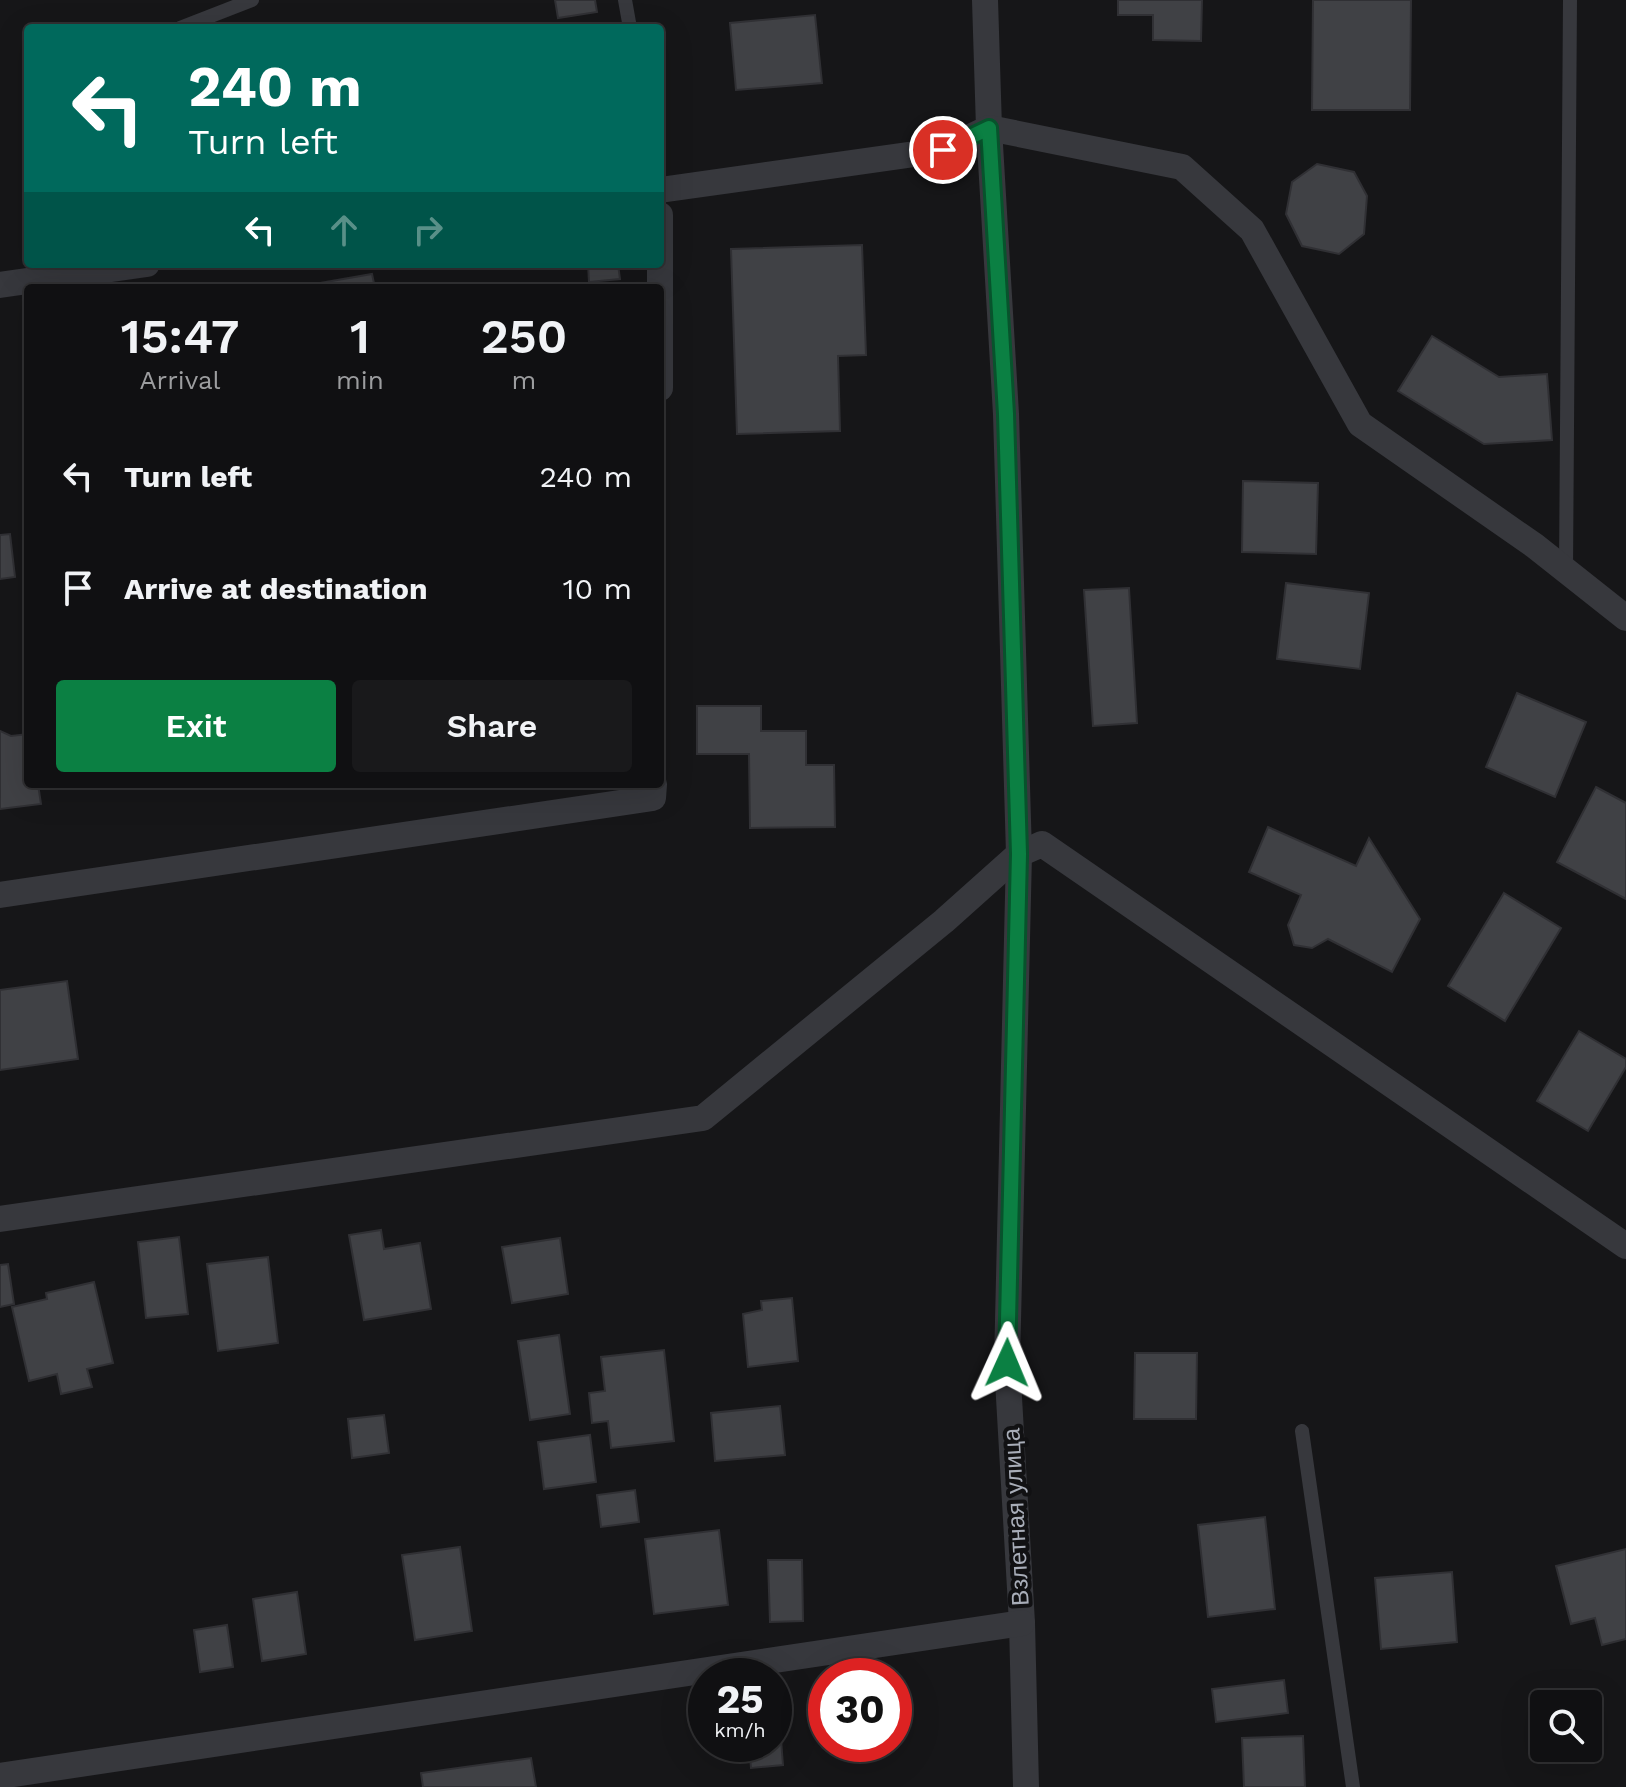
<!DOCTYPE html>
<meta charset="utf-8">
<style>
:root{--surface:#101012;--page:#19191b;--text:#f1f3f6;--muted:#9c9d9f;--line:#303032;--accent:#0b8043}
body{margin:0;font-family:"Work Sans",sans-serif;background:var(--page);color:var(--text);height:100vh;display:flex;flex-direction:column;font-size:30px;white-space:nowrap}
*{box-sizing:border-box;margin:0}
p{font-size:26px;color:var(--muted)}
.icon{flex:none;width:44px;height:44px;fill:none;stroke:currentColor;stroke-width:2;stroke-linecap:round;stroke-linejoin:round}
.map{position:relative;flex:1;overflow:hidden}
.sheet{position:absolute;left:24px;top:284px;width:640px;height:504px;display:flex;flex-direction:column;background:var(--surface);border-radius:8px;box-shadow:0 8px 32px #0002,0 0 0 2px var(--line)}
.sheet>*{flex:none}
.hud{position:absolute;left:24px;top:24px;width:640px;height:244px;border-radius:8px;box-shadow:0 8px 32px #0002,0 0 0 2px var(--line);background:#00695c;color:#fff;overflow:hidden}
.controls{position:absolute;left:1530px;top:1690px;display:grid;gap:16px}
.controls a{display:grid;place-items:center;width:72px;height:72px;border-radius:8px;background:var(--surface);box-shadow:0 8px 32px #0002,0 0 0 2px var(--line);font-size:40px}
.speed{position:absolute;left:688px;top:1658px;display:flex;gap:16px;font-size:40px;font-weight:700;text-align:center}
.speed>*{display:grid;place-content:center;width:104px;height:104px;border-radius:50%;background:var(--surface);box-shadow:0 8px 32px #0002,0 0 0 2px var(--line);line-height:1}
.speed small{font-size:20px;font-weight:400}
.speed .limit{border:12px solid #d22;background:#fff;color:#111}
.pin{position:absolute;display:grid;place-items:center;width:68px;height:68px;color:#fff;margin:-34px;border:4px solid #fff;border-radius:50%;box-shadow:0 2px 8px #0007}
.me{position:absolute;width:88px;margin:-44px;rotate:1deg;stroke-linejoin:round;filter:drop-shadow(0 0 6px #0008)}
.turn{display:flex;align-items:center;gap:28px;height:168px;padding:0 32px;font-size:36px}
.turn .icon{width:104px;height:104px;stroke-width:2.5}
.turn b{display:block;font-size:56px;line-height:68px}
.lanes{display:flex;align-items:center;height:76px;padding:0 32px;background:#0003;justify-content:center;gap:40px;direction:ltr}
.lanes .off{opacity:.35}
.eta{display:flex;justify-content:space-evenly;align-items:center;height:136px;text-align:center}
.eta b{font-size:48px;font-weight:600;line-height:56px}
.button{display:flex;gap:16px;margin-top:auto;padding:16px 32px}
.button a{flex:1;height:92px;border-radius:8px;background:var(--accent);color:#fff;font-size:32px;font-weight:600;line-height:92px;text-align:center}
.button a+a{background:var(--page);color:var(--text)}
ul{padding:0;list-style:none}
li{display:flex;align-items:center;gap:24px;height:112px;padding:0 32px}
li div{flex:1}
li b{display:block;font-size:30px}
li em{font-style:normal}
.map>svg:first-child{display:block}
</style>
<div class="map">
<svg width="1626" height="1787" viewBox="0 0 1626 1787">
<rect width="100%" height="100%" fill="#161618"/>
<g fill="#404145" stroke="#303034" stroke-width="2">
<path d="M 555,0 L 595,0 L 597,12 L 558,18 Z"/>
<path d="M 1118,0 L 1202,0 L 1201,41 L 1153,40 L 1153,15 L 1118,15 Z"/>
<path d="M 1313,0 L 1411,0 L 1410,110 L 1312,110 Z"/>
<path d="M 815,15 L 822,83 L 736,90 L 730,23 Z"/>
<path d="M 1317,164 L 1354,172 L 1367,196 L 1364,234 L 1339,254 L 1302,246 L 1286,214 L 1292,182 Z"/>
<path d="M 862,245 L 866,355 L 838,356 L 840,431 L 737,434 L 731,249 Z"/>
<path d="M 588,264 L 618,264 L 620,279 L 589,282 Z"/>
<path d="M 372,274 L 375,288 L 304,288 L 303,286 Z"/>
<path d="M 1432,336 L 1499,377 L 1547,374 L 1552,440 L 1484,444 L 1398,391 Z"/>
<path d="M 1243,481 L 1318,483 L 1316,554 L 1242,552 Z"/>
<path d="M 10,534 L 15,577 L 0,579 L 0,535 Z"/>
<path d="M 1286,583 L 1369,593 L 1360,669 L 1277,659 Z"/>
<path d="M 1129,588 L 1137,723 L 1093,726 L 1084,590 Z"/>
<path d="M 1517,693 L 1586,722 L 1555,797 L 1486,767 Z"/>
<path d="M 697,706 L 761,706 L 761,731 L 806,731 L 806,765 L 834,765 L 835,827 L 750,828 L 749,754 L 697,754 Z"/>
<path d="M 0,731 L 11,736 L 28,734 L 28,784 L 38,784 L 41,804 L 0,809 Z"/>
<path d="M 1596,787 L 1626,803 L 1626,899 L 1557,862 Z"/>
<path d="M 1268,827 L 1356,866 L 1369,838 L 1420,919 L 1392,972 L 1328,939 L 1312,948 L 1294,945 L 1288,925 L 1301,895 L 1249,872 Z"/>
<path d="M 1504,893 L 1561,928 L 1505,1021 L 1448,986 Z"/>
<path d="M 67,981 L 78,1059 L 0,1070 L 0,990 Z"/>
<path d="M 1579,1031 L 1626,1059 L 1626,1067 L 1588,1131 L 1537,1101 Z"/>
<path d="M 381,1230 L 384,1249 L 420,1243 L 431,1309 L 364,1320 L 349,1235 Z"/>
<path d="M 179,1237 L 188,1314 L 146,1318 L 138,1242 Z"/>
<path d="M 560,1238 L 568,1294 L 512,1303 L 502,1247 Z"/>
<path d="M 268,1257 L 278,1343 L 218,1351 L 207,1264 Z"/>
<path d="M 8,1264 L 14,1304 L 0,1307 L 0,1265 Z"/>
<path d="M 94,1282 L 113,1363 L 87,1369 L 92,1387 L 61,1394 L 57,1374 L 29,1381 L 12,1307 L 47,1299 L 46,1293 Z"/>
<path d="M 792,1298 L 798,1361 L 748,1367 L 743,1314 L 762,1310 L 761,1301 Z"/>
<path d="M 559,1335 L 570,1414 L 530,1420 L 518,1341 Z"/>
<path d="M 664,1350 L 674,1441 L 611,1448 L 608,1421 L 592,1423 L 589,1393 L 605,1391 L 601,1357 Z"/>
<path d="M 1135,1353 L 1197,1353 L 1196,1419 L 1134,1419 Z"/>
<path d="M 780,1406 L 785,1455 L 715,1461 L 711,1413 Z"/>
<path d="M 384,1415 L 389,1453 L 352,1458 L 348,1419 Z"/>
<path d="M 590,1435 L 596,1482 L 544,1489 L 538,1442 Z"/>
<path d="M 635,1490 L 639,1522 L 601,1527 L 597,1495 Z"/>
<path d="M 1265,1517 L 1275,1609 L 1208,1617 L 1198,1525 Z"/>
<path d="M 719,1530 L 728,1605 L 654,1614 L 645,1539 Z"/>
<path d="M 460,1547 L 472,1631 L 415,1640 L 402,1555 Z"/>
<path d="M 1626,1549 L 1626,1639 L 1602,1645 L 1595,1618 L 1571,1624 L 1556,1566 Z"/>
<path d="M 768,1560 L 802,1560 L 803,1621 L 770,1622 Z"/>
<path d="M 1452,1572 L 1457,1642 L 1381,1649 L 1375,1578 Z"/>
<path d="M 297,1592 L 306,1654 L 262,1661 L 253,1599 Z"/>
<path d="M 227,1625 L 233,1667 L 200,1672 L 194,1630 Z"/>
<path d="M 1284,1680 L 1288,1713 L 1216,1722 L 1212,1689 Z"/>
<path d="M 778,1701 L 783,1765 L 751,1768 L 749,1744 L 774,1744 L 774,1702 Z"/>
<path d="M 1303,1736 L 1305,1787 L 1244,1787 L 1242,1738 Z"/>
<path d="M 531,1758 L 536,1787 L 423,1787 L 421,1773 Z"/>
</g>
<g fill="none" stroke-linecap="round" stroke-linejoin="round">
<g stroke="#37383d" stroke-width="14">
<path d="M 625,0 L 630,28"/>
<path d="M 180,28 L 252,0"/>
<path d="M 1566,570 L 1570,0"/>
<path d="M 1302,1431 L 1353,1787"/>
</g>
<g stroke="#37383d" stroke-width="26">
<path d="M 985,0 L 989,128 L 1006,414 L 1019,854 L 1007,1363 L 1022,1623 L 1026,1787"/>
<path d="M 660,190 L 943,150 L 989,128 L 1182,167 L 1252,230 L 1360,424 L 1535,546 L 1626,618"/>
<path d="M 660,215 L 660,388"/>
<path d="M 0,285 L 147,264"/>
<path d="M 0,895 L 653,798 L 654,784"/>
<path d="M 0,1219 L 703,1118 L 944,921 L 1019,854 L 1042,844 L 1626,1246"/>
<path d="M 0,1776 L 1022,1623"/>
</g>
</g>
<g fill="none" stroke-linecap="round" stroke-linejoin="round">
<defs>
<path id="route" d="M 943,150 L 989,128 L 1006,414 L 1019,854 L 1007,1363"/>
</defs>
<use href="#route" stroke="#07532c" stroke-width="20"/>
<use href="#route" stroke="#0b8043" stroke-width="14"/>
</g>
<g text-anchor="middle" dominant-baseline="central" stroke-width="8" stroke-linejoin="round" paint-order="stroke">
<g font-size="24" fill="#a8adb8" stroke="#111113">
<text transform="translate(1016 1517) rotate(-93)">Взлетная улица</text>
</g>
</g>
</svg>
<div class="controls">
<a><svg class="icon" aria-label="search" viewBox="0 0 24 24"><circle cx="10" cy="10" r="6"/><path d="M15 15l6 6"/></svg></a>
</div>
<div class="speed"><div>25<small>km/h</small></div><div class="limit">30</div></div>
<div class="pin" style="left:943px;top:150px;background:#d93025"><svg class="icon" aria-label="arrive" viewBox="0 0 24 24"><path d="M6 21V4h12l-3 4 3 4H6"/></svg></div>
<svg class="me" style="left:1007px;top:1363px" viewBox="-20 -20 40 40"><path d="M0-17L14 15 0 8-14 15z" fill="#0b8043" stroke="#fff" stroke-width="4"/></svg>
<div class="hud">
<div class="turn"><svg class="icon" aria-label="left" viewBox="0 0 24 24"><path d="M17 20v-9H6M10 6l-5 5 5 5"/></svg><div><b>240 m</b>Turn left</div></div>
<div class="lanes"><svg class="icon" aria-label="left" viewBox="0 0 24 24"><path d="M17 20v-9H6M10 6l-5 5 5 5"/></svg><svg class="icon off" aria-label="ahead" viewBox="0 0 24 24"><path d="M12 20V5M6 11l6-6 6 6"/></svg><svg class="icon off" aria-label="right" viewBox="0 0 24 24"><path d="M7 20v-9h11M14 6l5 5-5 5"/></svg></div>
</div>
<section class="sheet">
<div class="eta">
<div><b>15:47</b><p>Arrival</p></div>
<div><b>1</b><p>min</p></div>
<div><b>250</b><p>m</p></div>
</div>
<ul>
<li><svg class="icon" aria-label="left" viewBox="0 0 24 24"><path d="M17 20v-9H6M10 6l-5 5 5 5"/></svg><div><b>Turn left</b></div><em>240 m</em></li>
<li><svg class="icon" aria-label="arrive" viewBox="0 0 24 24"><path d="M6 21V4h12l-3 4 3 4H6"/></svg><div><b>Arrive at destination</b></div><em>10 m</em></li>
</ul>
<div class="button"><a>Exit</a><a>Share</a></div>
</section>
</div>
